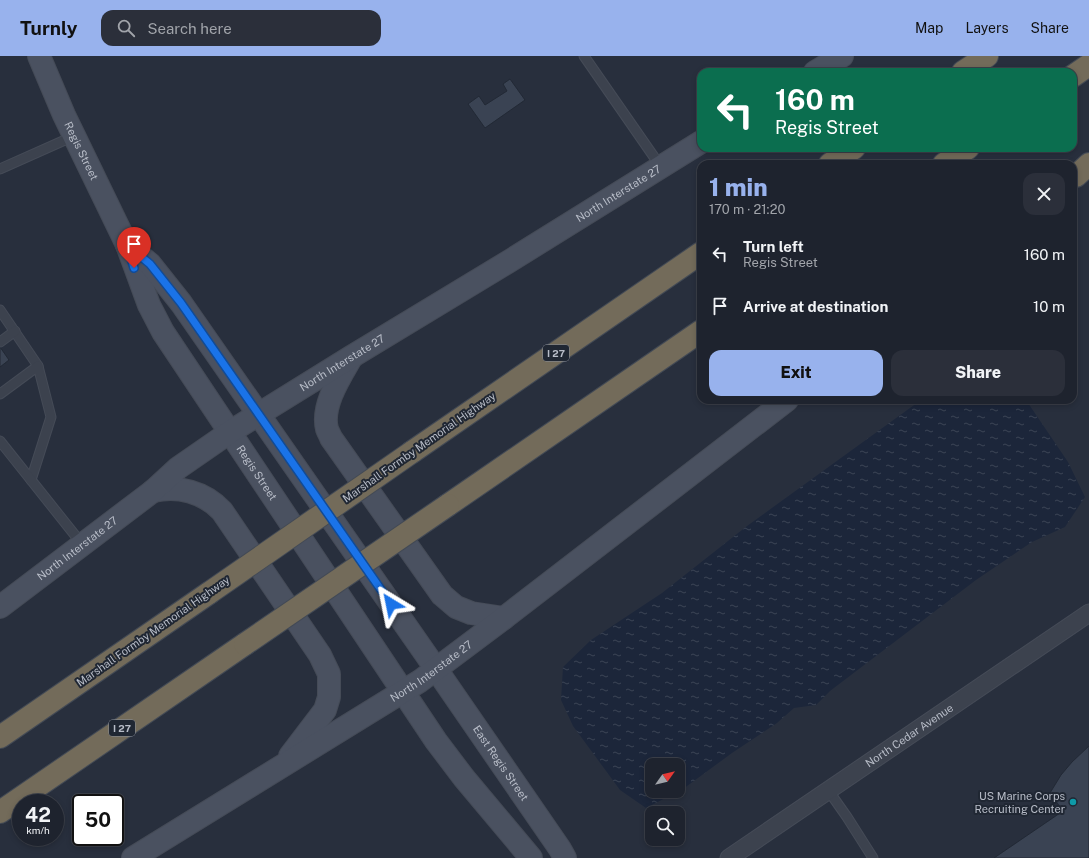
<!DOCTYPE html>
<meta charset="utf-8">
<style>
:root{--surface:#1e232e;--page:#2b2f3a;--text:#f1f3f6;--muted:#a1a4aa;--line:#3c404a;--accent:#98b2ed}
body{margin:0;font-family:"Public Sans",sans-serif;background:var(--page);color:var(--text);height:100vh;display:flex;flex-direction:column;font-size:15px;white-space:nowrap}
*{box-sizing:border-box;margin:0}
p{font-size:13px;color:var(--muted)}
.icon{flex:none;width:22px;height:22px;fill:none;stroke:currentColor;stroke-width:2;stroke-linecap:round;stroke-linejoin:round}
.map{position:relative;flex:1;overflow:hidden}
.sheet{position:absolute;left:697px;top:104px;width:380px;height:244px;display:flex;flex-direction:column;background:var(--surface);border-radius:12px;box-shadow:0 2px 6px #0003,0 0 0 1px var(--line)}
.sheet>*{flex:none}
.top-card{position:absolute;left:697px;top:12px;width:380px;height:84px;border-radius:12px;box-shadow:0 2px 6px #0003,0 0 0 1px var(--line);background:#0b6e4f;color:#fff;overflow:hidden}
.needle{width:26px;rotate:56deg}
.buttons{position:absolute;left:645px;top:702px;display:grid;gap:8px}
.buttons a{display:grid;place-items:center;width:40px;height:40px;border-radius:8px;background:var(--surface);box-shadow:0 2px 6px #0003,0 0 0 1px var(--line);font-size:20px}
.speed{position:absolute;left:12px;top:738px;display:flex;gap:8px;font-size:20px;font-weight:700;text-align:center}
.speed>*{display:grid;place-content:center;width:52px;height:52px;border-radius:50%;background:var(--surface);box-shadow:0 2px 6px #0003,0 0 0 1px var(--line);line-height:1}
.speed small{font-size:10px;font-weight:400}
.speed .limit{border:2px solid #111;border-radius:6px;background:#fff;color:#111}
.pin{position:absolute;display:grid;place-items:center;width:34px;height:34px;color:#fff;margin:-41px -17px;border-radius:50% 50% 50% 0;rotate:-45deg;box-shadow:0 0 4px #0007}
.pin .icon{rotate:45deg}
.me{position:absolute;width:44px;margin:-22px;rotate:325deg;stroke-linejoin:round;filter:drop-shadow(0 0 3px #0008)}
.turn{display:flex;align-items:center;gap:14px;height:84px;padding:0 12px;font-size:18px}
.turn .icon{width:52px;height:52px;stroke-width:2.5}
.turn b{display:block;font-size:28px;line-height:34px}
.round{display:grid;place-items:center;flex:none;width:42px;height:42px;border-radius:12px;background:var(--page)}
.overview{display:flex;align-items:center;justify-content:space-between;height:68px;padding:0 12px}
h1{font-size:24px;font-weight:800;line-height:30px;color:var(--accent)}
.action{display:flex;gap:8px;margin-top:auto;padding:8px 12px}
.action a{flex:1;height:46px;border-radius:12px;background:var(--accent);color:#111;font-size:16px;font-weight:800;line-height:46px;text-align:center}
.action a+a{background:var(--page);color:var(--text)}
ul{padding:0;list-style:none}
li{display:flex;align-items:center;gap:12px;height:52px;padding:0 12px}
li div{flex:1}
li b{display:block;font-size:15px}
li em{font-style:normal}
header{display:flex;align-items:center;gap:24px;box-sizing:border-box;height:56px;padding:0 20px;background:var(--accent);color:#111}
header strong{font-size:19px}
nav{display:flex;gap:22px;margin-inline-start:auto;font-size:14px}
.search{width:280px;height:36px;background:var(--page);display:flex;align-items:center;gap:10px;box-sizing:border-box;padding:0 14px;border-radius:12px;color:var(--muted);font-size:15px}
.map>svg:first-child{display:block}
</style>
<header>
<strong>Turnly</strong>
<div class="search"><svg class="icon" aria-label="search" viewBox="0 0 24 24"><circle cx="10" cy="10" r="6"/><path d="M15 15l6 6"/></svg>Search here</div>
<nav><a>Map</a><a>Layers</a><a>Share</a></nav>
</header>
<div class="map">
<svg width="1089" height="802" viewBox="0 0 1089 802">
<defs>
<pattern id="water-ripples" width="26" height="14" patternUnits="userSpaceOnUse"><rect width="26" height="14" fill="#1c263a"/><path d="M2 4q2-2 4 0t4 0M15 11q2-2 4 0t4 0" fill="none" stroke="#3b4455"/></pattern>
</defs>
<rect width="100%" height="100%" fill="#282f3d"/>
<path fill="url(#water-ripples)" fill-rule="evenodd" d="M 921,344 L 1026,344 L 1068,406 L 1085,441 L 1065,471 L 1032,486 L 976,524 L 830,635 L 816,649 L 794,652 L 777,667 L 732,697 L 683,733 L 646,752 L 620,734 L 573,670 L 561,644 L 563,611 L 591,584 L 662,537 L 747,470 ZM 652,709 L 678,709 L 678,735 L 652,735 Z"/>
<g fill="#3a4353" stroke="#222935">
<path d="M 510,23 L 525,44 L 485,72 L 468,48 L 479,40 L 485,49 L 507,35 L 503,28 Z"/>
<path d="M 0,291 L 9,304 L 0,311 Z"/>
<path d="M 1089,690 L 1089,802 L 994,802 L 1063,755 L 1050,737 L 1061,719 L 1072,706 Z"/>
</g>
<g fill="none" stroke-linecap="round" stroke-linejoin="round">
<defs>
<g id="lane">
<path d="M 584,0 L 661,111"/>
<path d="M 0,113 L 74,80"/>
<path d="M 0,254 L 38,310"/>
<path d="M 0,286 L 15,275"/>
<path d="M 0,338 L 38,310 L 51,361 L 31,424"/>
<path d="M 0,385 L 82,488"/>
<path d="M 828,734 L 847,761 L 873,802"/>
</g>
<g id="street">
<path id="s1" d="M 729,802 L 1089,557"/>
</g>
<g id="secondary">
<path id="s2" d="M 39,0 L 64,59 L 127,189 L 149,249 L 163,276 L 436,685 L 464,722 L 531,802"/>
<path d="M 815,16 L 842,0"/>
<path id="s3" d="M 127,189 L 150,208 L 181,247 L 436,613 L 560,793 L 565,802"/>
<path d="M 351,302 C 340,321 321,350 327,373 C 328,376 330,379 331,382 L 442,539 L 456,551 L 471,557 L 504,562"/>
<path d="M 153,435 C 178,429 204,436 222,455 L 320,599 L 329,618 L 329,641 L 325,654 L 290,700"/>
<path id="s4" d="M 0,551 L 153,435 L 178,412 L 230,376 L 351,301 L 508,206 L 701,86"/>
<path id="s5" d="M 133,802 L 420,625 L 504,562 L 787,344"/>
</g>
<g id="highway">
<path d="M 963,16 L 987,0"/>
<path d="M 1073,20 L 1089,9"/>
<path d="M 830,108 L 854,92"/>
<path d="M 944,108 L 968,92"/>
<path d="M 1076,120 L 1089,108"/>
<path d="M 412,396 L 701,197"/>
<path d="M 448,449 L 701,275"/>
<path d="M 0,681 L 209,537"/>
<path d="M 0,756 L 245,588"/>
</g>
</defs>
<use href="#lane" stroke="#454b57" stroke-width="11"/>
<use href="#street" stroke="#454b57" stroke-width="19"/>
<use href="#secondary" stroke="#454b57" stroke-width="24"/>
<use href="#highway" stroke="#434a55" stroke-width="24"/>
<use href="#lane" stroke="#3c424e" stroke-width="9"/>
<use href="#street" stroke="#3c424e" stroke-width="17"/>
<use href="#secondary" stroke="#4a5160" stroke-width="22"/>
<use href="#highway" stroke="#736b5a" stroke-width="22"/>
<defs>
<g id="highway-bridge">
<path d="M 209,537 L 412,396"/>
<path d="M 245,588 L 448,449"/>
</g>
</defs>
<use href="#highway-bridge" stroke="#434a55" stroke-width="24" stroke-linecap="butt"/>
<use href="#highway-bridge" stroke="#736b5a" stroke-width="22"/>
</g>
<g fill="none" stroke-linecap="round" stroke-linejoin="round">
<defs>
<path id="route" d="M 134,212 L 127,189 L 150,208 L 181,247 L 391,548"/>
</defs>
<use href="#route" stroke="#114b97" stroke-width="10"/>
<use href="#route" stroke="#1a73e8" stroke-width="7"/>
</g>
<circle fill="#0f9aa8" stroke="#202733" stroke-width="1.5" cx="1073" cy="746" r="4"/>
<g text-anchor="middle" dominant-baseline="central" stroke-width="4" stroke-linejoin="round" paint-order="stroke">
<g fill="#202733" stroke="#8a909b" stroke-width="1">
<rect x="543" y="289" width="26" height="16" rx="3"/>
<rect x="109" y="664" width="26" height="16" rx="3"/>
</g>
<g font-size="10" font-weight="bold" fill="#b8bdc8">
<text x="556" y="297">I 27</text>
<text x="122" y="672">I 27</text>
</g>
<g font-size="11" fill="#b8bdc8" stroke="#202733">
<text stroke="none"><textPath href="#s2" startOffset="104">Regis Street</textPath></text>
<text stroke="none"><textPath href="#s4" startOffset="745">North Interstate 27</textPath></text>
<text stroke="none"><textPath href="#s4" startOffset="421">North Interstate 27</textPath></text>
<text transform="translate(419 391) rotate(-35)">Marshall Formby Memorial Highway</text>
<text stroke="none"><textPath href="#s2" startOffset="472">Regis Street</textPath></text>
<text stroke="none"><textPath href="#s4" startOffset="97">North Interstate 27</textPath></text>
<text transform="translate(153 575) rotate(-35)">Marshall Formby Memorial Highway</text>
<text stroke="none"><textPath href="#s5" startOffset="352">North Interstate 27</textPath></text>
<text stroke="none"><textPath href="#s1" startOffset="218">North Cedar Avenue</textPath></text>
<text stroke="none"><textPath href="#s3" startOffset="640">East Regis Street</textPath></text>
</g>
<g font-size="11" fill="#b8bdc8" stroke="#202733" text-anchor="end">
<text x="1065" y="740">US Marine Corps<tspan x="1065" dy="13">Recruiting Center</tspan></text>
</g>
</g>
</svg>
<div class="buttons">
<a><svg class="needle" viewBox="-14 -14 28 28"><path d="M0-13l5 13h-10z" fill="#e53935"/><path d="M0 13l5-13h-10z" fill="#a1a4aa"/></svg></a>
<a><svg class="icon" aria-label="search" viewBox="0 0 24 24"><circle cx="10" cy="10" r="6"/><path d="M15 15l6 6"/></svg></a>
</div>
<div class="speed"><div>42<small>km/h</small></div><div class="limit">50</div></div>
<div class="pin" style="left:134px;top:212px;background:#d93025"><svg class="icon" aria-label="arrive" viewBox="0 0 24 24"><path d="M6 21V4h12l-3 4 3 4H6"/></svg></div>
<svg class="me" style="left:391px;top:548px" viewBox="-20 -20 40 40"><path d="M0-17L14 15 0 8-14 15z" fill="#1a73e8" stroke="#fff" stroke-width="4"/></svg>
<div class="top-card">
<div class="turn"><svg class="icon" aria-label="left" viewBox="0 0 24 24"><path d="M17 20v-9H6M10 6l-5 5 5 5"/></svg><div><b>160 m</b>Regis Street</div></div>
</div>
<section class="sheet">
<div class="overview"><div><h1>1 min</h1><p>170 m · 21:20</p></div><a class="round"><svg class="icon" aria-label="close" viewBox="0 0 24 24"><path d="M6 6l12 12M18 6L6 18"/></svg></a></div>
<ul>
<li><svg class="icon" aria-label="left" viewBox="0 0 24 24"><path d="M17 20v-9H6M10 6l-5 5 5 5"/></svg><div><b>Turn left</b><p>Regis Street</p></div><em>160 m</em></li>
<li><svg class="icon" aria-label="arrive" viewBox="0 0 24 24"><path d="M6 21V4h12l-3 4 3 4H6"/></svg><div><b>Arrive at destination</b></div><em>10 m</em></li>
</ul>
<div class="action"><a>Exit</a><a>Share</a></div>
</section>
</div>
